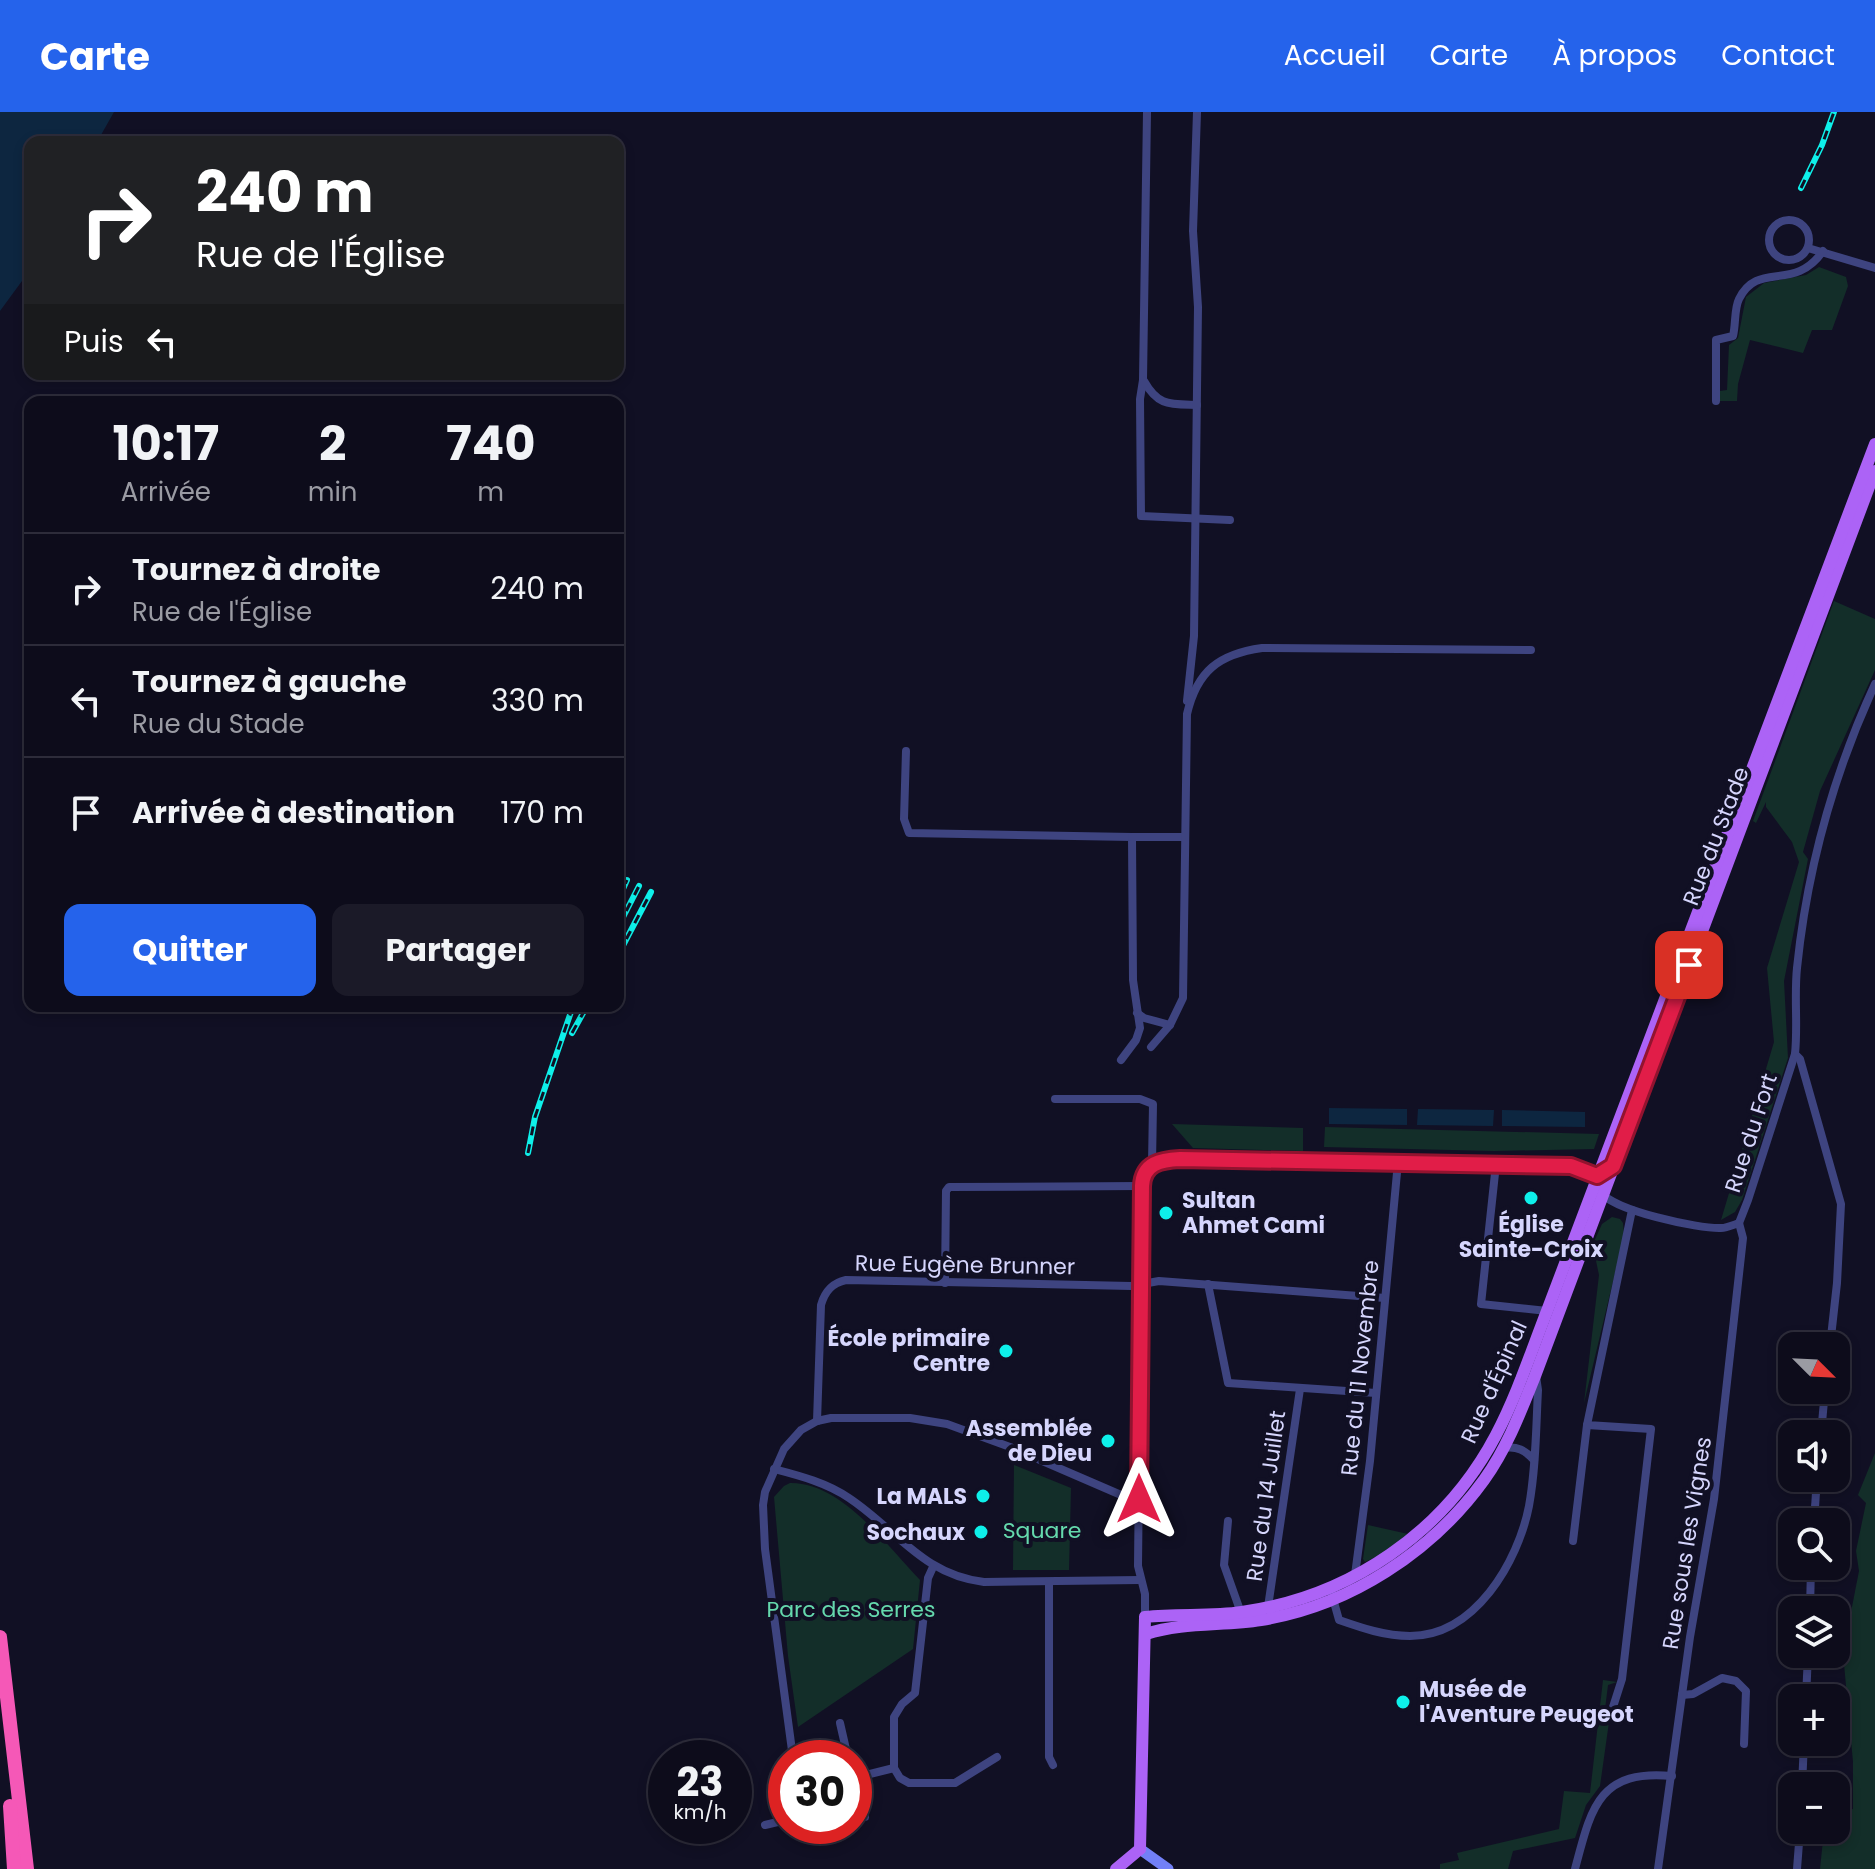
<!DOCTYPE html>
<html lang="fr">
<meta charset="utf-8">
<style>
:root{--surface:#0d0c1b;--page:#1b1a28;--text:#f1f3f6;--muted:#9a9ba3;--line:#2d2c3a;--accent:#2563eb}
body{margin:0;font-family:Poppins,sans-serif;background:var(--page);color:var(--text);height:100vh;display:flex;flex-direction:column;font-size:30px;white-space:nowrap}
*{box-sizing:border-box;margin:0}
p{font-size:26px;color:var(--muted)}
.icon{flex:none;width:44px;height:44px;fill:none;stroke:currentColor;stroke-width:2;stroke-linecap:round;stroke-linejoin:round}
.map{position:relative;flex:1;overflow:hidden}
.side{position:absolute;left:24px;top:284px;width:600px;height:616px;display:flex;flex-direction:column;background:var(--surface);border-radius:16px;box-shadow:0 4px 12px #0003,0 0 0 2px var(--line)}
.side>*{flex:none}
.guide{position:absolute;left:24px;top:24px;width:600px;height:244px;border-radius:16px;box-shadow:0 4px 12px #0003,0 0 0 2px var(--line);background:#202124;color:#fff;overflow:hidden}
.needle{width:52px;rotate:114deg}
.fabs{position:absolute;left:1778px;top:1220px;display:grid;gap:16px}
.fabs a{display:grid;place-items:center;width:72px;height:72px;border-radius:16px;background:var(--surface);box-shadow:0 4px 12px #0003,0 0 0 2px var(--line);font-size:40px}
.speed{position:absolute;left:648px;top:1628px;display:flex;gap:16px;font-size:40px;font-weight:700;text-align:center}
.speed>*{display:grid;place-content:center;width:104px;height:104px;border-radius:50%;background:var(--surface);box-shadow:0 4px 12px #0003,0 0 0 2px var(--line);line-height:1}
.speed small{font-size:20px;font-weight:400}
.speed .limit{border:12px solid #d22;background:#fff;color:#111}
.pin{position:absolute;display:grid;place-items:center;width:68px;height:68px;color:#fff;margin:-34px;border-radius:16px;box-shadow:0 4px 12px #0006}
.me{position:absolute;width:88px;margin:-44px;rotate:0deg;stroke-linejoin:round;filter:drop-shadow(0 0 6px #0008)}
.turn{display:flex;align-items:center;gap:28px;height:168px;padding:0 40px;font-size:36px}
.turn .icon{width:104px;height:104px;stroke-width:2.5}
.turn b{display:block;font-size:56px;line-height:68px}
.then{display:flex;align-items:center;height:76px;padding:0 40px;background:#0003;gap:16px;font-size:30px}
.eta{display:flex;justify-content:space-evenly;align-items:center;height:136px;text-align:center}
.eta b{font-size:48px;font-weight:700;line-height:56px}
.cta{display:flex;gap:16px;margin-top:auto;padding:16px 40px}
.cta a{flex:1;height:92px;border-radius:16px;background:var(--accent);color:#fff;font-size:32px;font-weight:700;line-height:92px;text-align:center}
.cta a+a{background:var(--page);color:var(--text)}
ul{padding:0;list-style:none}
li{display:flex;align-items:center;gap:24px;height:112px;padding:0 40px;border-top:2px solid var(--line)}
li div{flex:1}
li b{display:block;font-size:30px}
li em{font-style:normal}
header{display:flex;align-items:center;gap:48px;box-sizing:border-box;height:112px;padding:0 40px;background:var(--accent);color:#fff}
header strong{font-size:38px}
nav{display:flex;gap:44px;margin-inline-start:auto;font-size:28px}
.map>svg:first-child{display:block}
</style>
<header>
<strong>Carte</strong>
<nav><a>Accueil</a><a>Carte</a><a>À propos</a><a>Contact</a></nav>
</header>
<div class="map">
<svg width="1875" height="1757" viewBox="0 0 1875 1757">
<rect width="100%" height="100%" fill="#111024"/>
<g fill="#132e29">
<path d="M 1819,155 L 1846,165 L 1848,174 L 1832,218 L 1812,218 L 1803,241 L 1750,228 L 1738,272 L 1737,289 L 1720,289 L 1720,279 L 1727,278 L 1729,233 L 1738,226 L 1746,185 L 1764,171 L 1806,163 Z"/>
<path d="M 1834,489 L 1875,507 L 1875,558 L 1820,679 L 1803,740 L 1808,747 L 1784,869 L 1788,946 L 1742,1088 L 1735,1100 L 1721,1108 L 1774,930 L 1767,856 L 1799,750 L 1792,730 L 1766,695 L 1766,690 L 1756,711 L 1753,709 Z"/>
<path d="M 1172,1012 L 1303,1016 L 1303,1039 L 1193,1036 Z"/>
<path d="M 1325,1015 L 1599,1022 L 1594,1037 L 1494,1039 L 1324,1035 Z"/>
<path d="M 1612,1105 L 1620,1107 L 1623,1111 L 1624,1123 L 1584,1291 L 1599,1163 L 1595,1144 L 1587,1145 L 1602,1112 Z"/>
<path d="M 1875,1341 L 1875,1757 L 1820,1757 L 1824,1718 L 1836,1718 L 1836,1700 L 1853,1697 L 1853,1650 L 1843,1541 L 1859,1459 L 1856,1439 L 1866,1391 L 1858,1383 Z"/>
<path d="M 1014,1353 L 1071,1376 L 1069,1458 L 1013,1458 Z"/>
<path d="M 790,1371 C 842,1370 888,1435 920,1468 L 913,1537 L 798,1615 L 788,1544 L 774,1385 L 784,1374 Z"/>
<path d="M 1368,1413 L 1408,1422 L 1382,1442 L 1365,1450 L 1363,1447 Z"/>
<path d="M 1603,1568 L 1617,1570 L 1608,1573 L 1605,1597 L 1609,1610 L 1600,1674 L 1586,1693 L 1575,1726 L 1513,1739 L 1508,1757 L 1440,1757 L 1440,1752 L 1459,1748 L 1457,1741 L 1559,1717 L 1564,1679 L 1590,1681 Z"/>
</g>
<g fill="#0d2640">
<path d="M 0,0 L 114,0 L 97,30 L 30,30 L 30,158 L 0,199 Z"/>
<path d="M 1329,996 L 1407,997 L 1407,1013 L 1329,1012 Z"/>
<path d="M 1418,997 L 1494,998 L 1493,1014 L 1417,1013 Z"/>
<path d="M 1502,998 L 1585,1000 L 1585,1015 L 1502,1014 Z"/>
</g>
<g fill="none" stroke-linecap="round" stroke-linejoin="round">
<g stroke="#3e4480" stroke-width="8">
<path d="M 1147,0 L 1143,268 L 1140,287 L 1141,404 L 1230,408"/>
<circle cx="1789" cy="128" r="20"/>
<path d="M 1808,136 L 1875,156"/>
<path d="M 1144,269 C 1158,294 1169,292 1197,293"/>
<path d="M 1716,289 L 1716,228 L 1733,224 C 1736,212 1734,197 1739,187 C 1758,148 1794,181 1823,139"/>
<path d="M 1187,589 L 1194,524 L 1198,195 L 1193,119 L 1197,0"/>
<path d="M 906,639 L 904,707 L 909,721 L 1132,725 L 1133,868 L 1140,916 L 1136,928 L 1121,948"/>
<path d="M 1132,725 L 1185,725"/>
<path d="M 1137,901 L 1144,906 L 1170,913"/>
<path d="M 1151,935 L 1170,913 L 1183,886 L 1187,602 C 1197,559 1219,542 1262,536 L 1531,538"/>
<path d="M 1055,987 L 1140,987 L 1153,992 L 1152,1052 L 1144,1061 L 1142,1074 L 1138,1454 L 1145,1482 L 1145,1505"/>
<path d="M 1152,1052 L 1161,1048 L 1180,1047 L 1571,1054 L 1597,1064"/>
<path d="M 1496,1052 L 1481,1192 L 1547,1199"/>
<path d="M 1601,1080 C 1611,1098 1699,1117 1721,1116 C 1727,1116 1733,1113 1739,1111"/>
<path d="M 1739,1111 L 1748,1088 L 1795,942"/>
<path d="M 945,1171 L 946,1079 L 949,1075 L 1142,1074"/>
<path d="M 1208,1172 L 1228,1271 L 1376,1281"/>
<path d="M 1830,1234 L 1837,1171 L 1841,1092 L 1800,947 L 1795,942 C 1798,913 1794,884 1797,856 C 1807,758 1834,661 1875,572"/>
<path d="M 817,1309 L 821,1193 C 825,1179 832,1171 846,1168 L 1131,1174 L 1159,1169 L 1385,1186"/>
<path d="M 1821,1322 L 1825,1278"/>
<path d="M 1504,1336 C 1517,1334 1525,1338 1534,1348"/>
<path d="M 774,1357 C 801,1364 827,1371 849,1386 C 897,1418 923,1463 984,1470 L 1140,1468"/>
<path d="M 1228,1409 L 1224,1453 L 1241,1501"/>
<path d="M 1814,1410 L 1817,1366"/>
<path d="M 1573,1429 L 1587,1313"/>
<path d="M 933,1455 L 928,1466 L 915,1581 L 902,1592 L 894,1605 L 894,1656 L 900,1666 L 909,1671 L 955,1671 L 997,1645"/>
<path d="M 1355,1463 L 1370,1349 L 1398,1050"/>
<path d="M 1049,1470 L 1049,1645 L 1053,1653"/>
<path d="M 1332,1483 L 1339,1508 C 1362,1516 1385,1524 1410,1524 C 1475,1524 1518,1450 1529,1394 C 1536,1356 1536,1316 1538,1278 L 1536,1264"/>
<path d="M 1268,1495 L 1300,1277"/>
<path d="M 1810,1498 L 1811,1454"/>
<path d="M 1682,1583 L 1693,1582 L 1722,1566 L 1736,1569 L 1746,1579 L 1744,1632"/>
<path d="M 1806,1586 L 1808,1542"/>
<path d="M 1613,1595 L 1622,1567 L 1651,1317 L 1587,1313 L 1632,1098"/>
<path d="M 840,1611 L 848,1646"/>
<path d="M 793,1646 L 765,1437 L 763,1393 L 765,1380 L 784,1337 L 801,1318 L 817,1309 L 831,1306 L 910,1306 L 947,1312 L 1010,1335 L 1128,1386 L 1139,1387"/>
<path d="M 854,1666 L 894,1656"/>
<path d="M 854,1670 L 865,1705"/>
<path d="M 1802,1674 L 1804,1630"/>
<path d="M 765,1713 L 786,1708"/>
<path d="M 1575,1757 C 1591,1697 1598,1657 1672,1664"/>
<path d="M 1658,1757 L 1690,1525 L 1714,1387 L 1743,1126 L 1739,1111"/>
<path d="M 1797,1757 L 1800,1718"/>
</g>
<path stroke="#7280f7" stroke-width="11" d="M 1140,1737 L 1168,1757"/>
<g stroke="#ac63f6" stroke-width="12">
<path d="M 1146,1522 C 1182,1510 1223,1514 1261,1508 C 1349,1494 1432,1440 1484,1368 C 1507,1336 1521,1299 1535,1264 L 1875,359"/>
<path d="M 1140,1737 L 1145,1505 C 1177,1501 1210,1505 1242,1500 C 1350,1485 1445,1420 1496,1323 C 1517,1283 1531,1240 1547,1199 L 1875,332"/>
<path d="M 1116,1757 L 1140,1737"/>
</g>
<g stroke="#f558b7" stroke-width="14">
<path d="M 0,1525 L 27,1757"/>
<path d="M 10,1694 L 14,1757"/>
</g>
<defs>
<g id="rail">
<path d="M 1801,76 L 1822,33 L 1834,0"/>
<path d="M 618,788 L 627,768"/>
<path d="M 618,815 L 639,774"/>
<path d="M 618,843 L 651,780"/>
<path d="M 572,921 L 587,894"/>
<path d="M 528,1041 L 535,1005 L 573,894"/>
</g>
</defs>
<use href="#rail" stroke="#0ef0ea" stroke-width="6"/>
<use href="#rail" stroke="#111024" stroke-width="3" stroke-dasharray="9" stroke-linecap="butt"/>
</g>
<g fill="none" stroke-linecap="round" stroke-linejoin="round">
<defs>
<path id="route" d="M 1139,1387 L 1142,1074 C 1143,1051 1161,1048 1180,1047 L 1571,1054 L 1597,1064 L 1613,1054 L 1689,853"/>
</defs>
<use href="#route" stroke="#92132f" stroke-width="20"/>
<use href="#route" stroke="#e11d48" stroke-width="14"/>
</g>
<g fill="#0ef0ea" stroke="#111024" stroke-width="3">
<circle cx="1531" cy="1086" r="8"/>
<circle cx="1166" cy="1101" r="8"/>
<circle cx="1006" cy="1239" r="8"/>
<circle cx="1108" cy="1329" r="8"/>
<circle cx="983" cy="1384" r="8"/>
<circle cx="981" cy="1420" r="8"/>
<circle cx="1403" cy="1590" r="8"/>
</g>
<g text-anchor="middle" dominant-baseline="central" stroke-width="8" stroke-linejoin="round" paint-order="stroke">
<g font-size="22" fill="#d6d6fd" stroke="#111024">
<text transform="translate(1716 724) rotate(-69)">Rue du Stade</text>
<text transform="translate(1751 1021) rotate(-72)">Rue du Fort</text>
<text transform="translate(965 1153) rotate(1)">Rue Eugène Brunner</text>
<text transform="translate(1360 1256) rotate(-84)">Rue du 11 Novembre</text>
<text transform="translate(1494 1270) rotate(-66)">Rue d'Épinal</text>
<text transform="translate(1266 1384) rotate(-82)">Rue du 14 Juillet</text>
<text transform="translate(1687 1431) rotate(-81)">Rue sous les Vignes</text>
</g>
<g font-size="22" font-weight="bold" fill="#d6d6fd" stroke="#111024" text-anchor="end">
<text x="1182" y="1088" text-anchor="start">Sultan<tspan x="1182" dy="25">Ahmet Cami</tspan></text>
<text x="1531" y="1112" text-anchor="middle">Église<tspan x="1531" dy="25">Sainte-Croix</tspan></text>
<text x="990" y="1226">École primaire<tspan x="990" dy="25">Centre</tspan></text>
<text x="1092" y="1316">Assemblée<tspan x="1092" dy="25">de Dieu</tspan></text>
<text x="967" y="1384">La MALS</text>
<text x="965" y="1420">Sochaux</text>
<text x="1419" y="1577" text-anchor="start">Musée de<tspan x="1419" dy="25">l'Aventure Peugeot</tspan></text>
</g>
<g font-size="22" fill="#65d9ad" stroke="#111024">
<text x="1042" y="1418">Square</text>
<text x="851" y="1497">Parc des Serres</text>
</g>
</g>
</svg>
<div class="fabs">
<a><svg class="needle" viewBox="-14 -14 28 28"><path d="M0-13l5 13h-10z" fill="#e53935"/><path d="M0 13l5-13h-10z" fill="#9a9ba3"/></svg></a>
<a><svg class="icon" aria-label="sound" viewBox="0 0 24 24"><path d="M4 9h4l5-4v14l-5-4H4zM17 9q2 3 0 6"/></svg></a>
<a><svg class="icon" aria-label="search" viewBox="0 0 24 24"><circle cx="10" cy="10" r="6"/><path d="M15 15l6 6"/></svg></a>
<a><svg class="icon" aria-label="layers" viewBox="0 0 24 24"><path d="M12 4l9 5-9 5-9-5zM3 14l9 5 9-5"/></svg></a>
<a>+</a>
<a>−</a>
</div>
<div class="speed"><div>23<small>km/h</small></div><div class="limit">30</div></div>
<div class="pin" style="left:1689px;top:853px;background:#d93025"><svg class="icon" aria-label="arrive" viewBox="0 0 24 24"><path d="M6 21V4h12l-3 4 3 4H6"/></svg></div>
<svg class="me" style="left:1139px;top:1387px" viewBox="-20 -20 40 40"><path d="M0-17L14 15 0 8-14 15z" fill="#e11d48" stroke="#fff" stroke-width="4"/></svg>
<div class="guide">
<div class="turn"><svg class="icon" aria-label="right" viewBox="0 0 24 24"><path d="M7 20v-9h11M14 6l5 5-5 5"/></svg><div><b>240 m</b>Rue de l'Église</div></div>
<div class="then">Puis<svg class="icon" aria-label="left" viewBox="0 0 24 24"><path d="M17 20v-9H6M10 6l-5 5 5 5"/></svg></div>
</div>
<section class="side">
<div class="eta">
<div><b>10:17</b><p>Arrivée</p></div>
<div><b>2</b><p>min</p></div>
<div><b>740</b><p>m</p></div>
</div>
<ul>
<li><svg class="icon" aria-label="right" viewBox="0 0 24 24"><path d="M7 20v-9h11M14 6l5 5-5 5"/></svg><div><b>Tournez à droite</b><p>Rue de l'Église</p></div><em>240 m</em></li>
<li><svg class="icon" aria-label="left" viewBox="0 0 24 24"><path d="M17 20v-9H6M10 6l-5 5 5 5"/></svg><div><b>Tournez à gauche</b><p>Rue du Stade</p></div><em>330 m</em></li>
<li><svg class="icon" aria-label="arrive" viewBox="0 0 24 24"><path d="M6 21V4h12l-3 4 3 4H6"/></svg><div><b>Arrivée à destination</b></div><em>170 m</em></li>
</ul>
<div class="cta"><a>Quitter</a><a>Partager</a></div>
</section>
</div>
